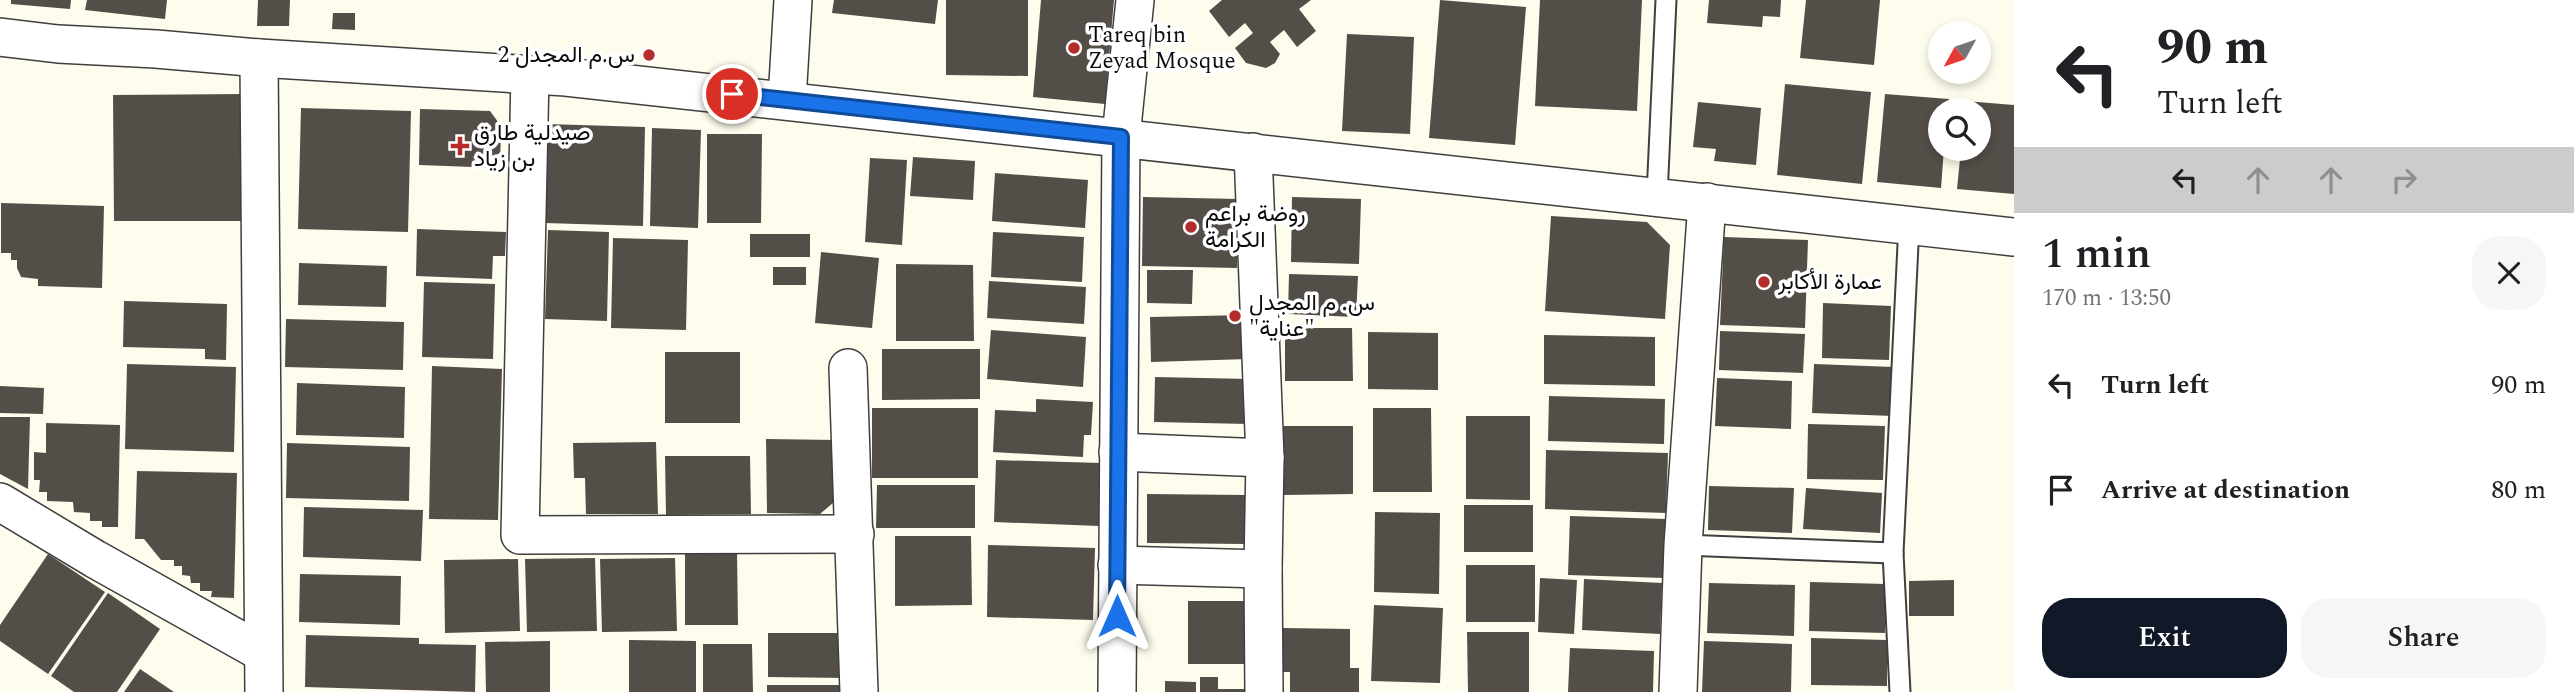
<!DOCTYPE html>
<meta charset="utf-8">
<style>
:root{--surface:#fff;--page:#f6f6f6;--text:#202124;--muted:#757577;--accent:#111827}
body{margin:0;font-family:Spectral,Vazirmatn,serif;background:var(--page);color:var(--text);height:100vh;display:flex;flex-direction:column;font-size:26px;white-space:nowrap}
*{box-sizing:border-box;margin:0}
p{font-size:23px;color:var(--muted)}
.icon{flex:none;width:38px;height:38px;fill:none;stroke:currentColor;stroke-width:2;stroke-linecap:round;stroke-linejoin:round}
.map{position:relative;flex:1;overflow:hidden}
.side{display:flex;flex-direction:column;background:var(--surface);width:560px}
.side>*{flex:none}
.top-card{background:#fff;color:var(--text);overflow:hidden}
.needle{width:46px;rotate:230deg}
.controls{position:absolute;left:1928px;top:21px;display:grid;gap:14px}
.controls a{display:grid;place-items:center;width:63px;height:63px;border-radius:50%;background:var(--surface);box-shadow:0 4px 10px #0003;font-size:35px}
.pin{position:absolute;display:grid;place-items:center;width:60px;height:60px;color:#fff;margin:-30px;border:4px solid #fff;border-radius:50%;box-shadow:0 2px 7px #0007}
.me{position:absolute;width:77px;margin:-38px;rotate:0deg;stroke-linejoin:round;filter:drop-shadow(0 0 5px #0008)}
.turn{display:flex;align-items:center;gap:24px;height:147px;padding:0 28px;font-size:32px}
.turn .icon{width:91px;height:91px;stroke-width:2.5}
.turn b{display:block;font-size:49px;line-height:60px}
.lanes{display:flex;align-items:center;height:66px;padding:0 28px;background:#0003;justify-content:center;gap:35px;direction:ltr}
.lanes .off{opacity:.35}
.round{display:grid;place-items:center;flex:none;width:74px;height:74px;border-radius:28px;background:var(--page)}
.head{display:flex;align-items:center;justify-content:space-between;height:119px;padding:0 28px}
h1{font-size:42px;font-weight:600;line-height:52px}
.action{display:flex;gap:14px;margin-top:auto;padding:14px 28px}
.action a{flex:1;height:80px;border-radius:28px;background:var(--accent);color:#fff;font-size:28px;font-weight:600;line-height:80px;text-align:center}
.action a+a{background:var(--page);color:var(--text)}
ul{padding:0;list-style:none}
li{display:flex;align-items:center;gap:21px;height:105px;padding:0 28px}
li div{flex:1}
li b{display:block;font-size:26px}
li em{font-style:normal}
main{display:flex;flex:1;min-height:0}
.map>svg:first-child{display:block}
</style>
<main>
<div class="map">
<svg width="2014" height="692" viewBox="0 0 2014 692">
<rect width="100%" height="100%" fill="#fefcec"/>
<g fill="#544e49">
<path d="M 11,0 L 71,0 L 70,9 L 11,4 Z"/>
<path d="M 87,0 L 167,0 L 165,19 L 85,10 Z"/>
<path d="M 258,0 L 290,0 L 289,26 L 257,26 Z"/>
<path d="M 834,0 L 938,0 L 935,24 L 832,13 Z"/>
<path d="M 946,0 L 1028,0 L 1028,76 L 946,75 Z"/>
<path d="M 1041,0 L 1114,0 L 1105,104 L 1033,97 Z"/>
<path d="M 1222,0 L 1311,0 L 1299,9 L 1316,31 L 1297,47 L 1284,30 L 1270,42 L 1280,54 L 1275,63 L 1266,68 L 1246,63 L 1235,48 L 1253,33 L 1245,23 L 1229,37 L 1209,11 Z"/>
<path d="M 1440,0 L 1526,7 L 1515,145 L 1429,138 Z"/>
<path d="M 1540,0 L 1642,0 L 1637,111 L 1535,106 Z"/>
<path d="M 1709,0 L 1781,0 L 1780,17 L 1763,16 L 1762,27 L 1707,23 Z"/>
<path d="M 1806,0 L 1880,0 L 1874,65 L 1800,58 Z"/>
<path d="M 333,13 L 355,13 L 355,30 L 332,29 Z"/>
<path d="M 1347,34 L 1414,37 L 1410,134 L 1342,131 Z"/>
<path d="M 1785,84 L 1871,92 L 1862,184 L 1777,175 Z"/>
<path d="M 245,94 L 247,221 L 114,221 L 113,95 Z"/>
<path d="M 1885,94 L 1949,99 L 1948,110 L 1941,110 L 1941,149 L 1944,149 L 1941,188 L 1877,182 Z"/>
<path d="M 1965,101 L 2014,105 L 2014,194 L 1957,189 L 1961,149 L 1979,149 L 1979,110 L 1964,110 Z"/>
<path d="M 1698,102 L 1761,108 L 1756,165 L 1714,161 L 1716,149 L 1693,147 Z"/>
<path d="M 301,108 L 411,111 L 408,232 L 298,229 Z"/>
<path d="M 420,109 L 490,111 L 501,126 L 500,168 L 419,165 Z"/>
<path d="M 547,124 L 645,127 L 643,226 L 545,223 Z"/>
<path d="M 652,128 L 701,130 L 698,228 L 650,226 Z"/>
<path d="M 707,134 L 762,134 L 761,223 L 707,223 Z"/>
<path d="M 913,157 L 975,161 L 973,200 L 910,196 Z"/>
<path d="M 870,158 L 907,160 L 902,245 L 865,242 Z"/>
<path d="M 995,173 L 1088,180 L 1085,228 L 992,221 Z"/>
<path d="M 1143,197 L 1239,199 L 1237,268 L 1142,266 Z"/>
<path d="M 1292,197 L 1361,199 L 1359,264 L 1291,262 Z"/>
<path d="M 1,203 L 104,206 L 102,288 L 38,286 L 38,279 L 21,277 L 17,268 L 17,260 L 11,260 L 11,253 L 1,253 Z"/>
<path d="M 1551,216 L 1647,222 L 1670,245 L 1665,319 L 1545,311 Z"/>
<path d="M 417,229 L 506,232 L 505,256 L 493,256 L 492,279 L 416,276 Z"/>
<path d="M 548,230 L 609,232 L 607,321 L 545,319 Z"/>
<path d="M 993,232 L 1084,237 L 1082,282 L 991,277 Z"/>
<rect x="750" y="234" width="60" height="23"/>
<path d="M 1724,237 L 1808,240 L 1805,328 L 1720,325 Z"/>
<path d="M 613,238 L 688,240 L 686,330 L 611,328 Z"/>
<path d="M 821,252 L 879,258 L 872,328 L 815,323 Z"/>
<path d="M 299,263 L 387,266 L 386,307 L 298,305 Z"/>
<path d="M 896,264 L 973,265 L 974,341 L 896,341 Z"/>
<rect x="773" y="267" width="33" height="18"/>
<path d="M 1147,270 L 1193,270 L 1192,304 L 1147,303 Z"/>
<path d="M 1289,274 L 1358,276 L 1356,317 L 1288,314 Z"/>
<path d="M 989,281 L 1086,287 L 1084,324 L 987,318 Z"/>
<path d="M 424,282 L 495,284 L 493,359 L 422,357 Z"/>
<path d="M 124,301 L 227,304 L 226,360 L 205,359 L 205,349 L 123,347 Z"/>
<path d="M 1823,303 L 1891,306 L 1889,360 L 1822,358 Z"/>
<path d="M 1247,315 L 1248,359 L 1151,362 L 1150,317 Z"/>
<path d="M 286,319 L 404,322 L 403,370 L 285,367 Z"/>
<path d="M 1285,328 L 1352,328 L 1353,381 L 1285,381 Z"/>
<path d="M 991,330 L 1086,337 L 1083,387 L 987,379 Z"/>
<path d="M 1720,331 L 1805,334 L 1803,373 L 1719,370 Z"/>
<path d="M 1368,332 L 1438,333 L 1438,390 L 1368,389 Z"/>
<path d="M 1544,335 L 1655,337 L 1655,386 L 1544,384 Z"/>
<path d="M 882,349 L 980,349 L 980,399 L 882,400 Z"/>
<rect x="665" y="352" width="75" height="71"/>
<path d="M 127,364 L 236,367 L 234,452 L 125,449 Z"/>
<path d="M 1814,364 L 1894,367 L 1893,416 L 1812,413 Z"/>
<path d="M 432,366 L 502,369 L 498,520 L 429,519 Z"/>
<path d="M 1155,377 L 1250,379 L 1249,424 L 1154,422 Z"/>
<path d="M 1717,378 L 1792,381 L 1791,429 L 1715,426 Z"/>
<path d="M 297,383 L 405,387 L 404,438 L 296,435 Z"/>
<path d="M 0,386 L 44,388 L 43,414 L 0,413 Z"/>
<path d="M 1549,396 L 1665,399 L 1664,444 L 1548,441 Z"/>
<path d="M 1036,399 L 1093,402 L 1091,435 L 1084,435 L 1083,457 L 993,452 L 995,410 L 1036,412 Z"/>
<rect x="872" y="408" width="106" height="70"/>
<path d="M 1373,408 L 1431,408 L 1432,492 L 1373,492 Z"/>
<path d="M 1466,416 L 1530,416 L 1530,500 L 1466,499 Z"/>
<path d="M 0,417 L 30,417 L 28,489 L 0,474 Z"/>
<path d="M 46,423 L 120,425 L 118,527 L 102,527 L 102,521 L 90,521 L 90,513 L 74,512 L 73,502 L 47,501 L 47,492 L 39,492 L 40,480 L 34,480 L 34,452 L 46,453 Z"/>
<path d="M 1808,424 L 1885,426 L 1883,480 L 1807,479 Z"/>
<path d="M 1283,426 L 1353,426 L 1353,494 L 1284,495 Z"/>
<path d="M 766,439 L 837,440 L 840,497 L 820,514 L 767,513 Z"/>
<path d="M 656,442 L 658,514 L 586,514 L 585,478 L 574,478 L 573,443 Z"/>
<path d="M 287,443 L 410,447 L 409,501 L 286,498 Z"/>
<path d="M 1546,450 L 1668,453 L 1666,513 L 1545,509 Z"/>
<path d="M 665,456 L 750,456 L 751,514 L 666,515 Z"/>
<path d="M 996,460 L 1101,463 L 1099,526 L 994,522 Z"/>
<path d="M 137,471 L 237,473 L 234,598 L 211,597 L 212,591 L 200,591 L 200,583 L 191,583 L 190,576 L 182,575 L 182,566 L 174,566 L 174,560 L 161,560 L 144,539 L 135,539 Z"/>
<path d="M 877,485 L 975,485 L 975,528 L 876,528 Z"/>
<path d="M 1709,486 L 1794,488 L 1792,533 L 1708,530 Z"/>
<path d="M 1806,488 L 1882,493 L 1880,533 L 1803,529 Z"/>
<path d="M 1147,494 L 1245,495 L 1245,544 L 1147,543 Z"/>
<rect x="1464" y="505" width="69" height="47"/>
<path d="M 304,507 L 423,510 L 421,561 L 303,557 Z"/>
<path d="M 1375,512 L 1440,513 L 1439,594 L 1374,592 Z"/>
<path d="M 1570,516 L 1666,519 L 1664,578 L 1568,575 Z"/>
<path d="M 895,536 L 971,536 L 972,605 L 895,606 Z"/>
<path d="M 988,545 L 1095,548 L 1093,620 L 987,617 Z"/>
<path d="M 737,551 L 738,625 L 685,625 L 685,552 Z"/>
<path d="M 48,554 L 105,592 L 48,674 L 0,641 L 0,625 Z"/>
<path d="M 595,558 L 597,631 L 527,632 L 525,559 Z"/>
<path d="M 675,558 L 677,631 L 602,632 L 600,559 Z"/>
<path d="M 518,559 L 520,631 L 445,633 L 444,560 Z"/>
<rect x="1466" y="565" width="69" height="57"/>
<path d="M 300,574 L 401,576 L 400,625 L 299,622 Z"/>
<path d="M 1540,578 L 1577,580 L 1574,634 L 1538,632 Z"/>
<path d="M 1584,579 L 1662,583 L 1660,634 L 1582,630 Z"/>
<path d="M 1954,580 L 1954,616 L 1909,616 L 1909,581 Z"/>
<path d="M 1810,582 L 1886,584 L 1885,633 L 1809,631 Z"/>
<path d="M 1709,583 L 1795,585 L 1794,636 L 1707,633 Z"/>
<path d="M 108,593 L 160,629 L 117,692 L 74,692 L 51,676 Z"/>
<rect x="1188" y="601" width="64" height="63"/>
<path d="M 1374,605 L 1443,608 L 1440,683 L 1371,681 Z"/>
<path d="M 1283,628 L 1350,629 L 1350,668 L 1359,668 L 1359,692 L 1290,692 L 1290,672 L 1282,672 Z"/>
<path d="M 1467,632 L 1529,632 L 1529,692 L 1468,692 Z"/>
<path d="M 768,633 L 847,633 L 846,678 L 768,677 Z"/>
<path d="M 306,635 L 419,638 L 419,644 L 476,645 L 475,692 L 305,687 Z"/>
<path d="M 1811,638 L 1887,640 L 1887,686 L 1811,685 Z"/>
<path d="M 629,640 L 696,641 L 696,692 L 629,692 Z"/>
<path d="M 550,641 L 550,692 L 486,692 L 485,642 Z"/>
<path d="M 1704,641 L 1792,644 L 1791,692 L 1702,692 Z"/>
<path d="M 703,644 L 752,644 L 753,692 L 703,692 Z"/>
<path d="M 1570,648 L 1654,651 L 1653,692 L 1568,692 Z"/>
<path d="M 140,669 L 174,692 L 124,692 Z"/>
<path d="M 1200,677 L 1218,677 L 1218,689 L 1246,689 L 1246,692 L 1200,692 Z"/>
<path d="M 1165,681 L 1196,682 L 1196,692 L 1165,692 Z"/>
<rect x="767" y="685" width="78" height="7"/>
</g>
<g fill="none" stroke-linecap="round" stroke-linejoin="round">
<defs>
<g id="lane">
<path d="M 1657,196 L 1666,0"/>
<path d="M 1683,545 L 1893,553"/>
<path d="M 1900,692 L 1893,553 L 1909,224"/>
</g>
<g id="street">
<path d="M 0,37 L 58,44 L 156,49 L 259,58 L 566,77 L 2014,237"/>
<path d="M 259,58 L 264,692"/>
<path d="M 530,75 L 520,535 L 855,534"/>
<path d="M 787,100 L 793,0"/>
<path d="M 1253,152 L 1265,458 L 1263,569 L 1264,692"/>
<path d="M 848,368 L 859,692"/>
<path d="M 1118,452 L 1265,458"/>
<path d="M 0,502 L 95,559 L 263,653"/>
<path d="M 1117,565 L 1263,569"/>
<path d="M 1117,692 L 1121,137 L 1135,0"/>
<path d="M 1678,692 L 1683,545 L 1707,202"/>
</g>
</defs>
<use href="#lane" stroke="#3f3f3f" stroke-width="23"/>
<use href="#street" stroke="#3f3f3f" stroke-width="40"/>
<use href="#lane" stroke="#fff" stroke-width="19"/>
<use href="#street" stroke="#fff" stroke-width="37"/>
</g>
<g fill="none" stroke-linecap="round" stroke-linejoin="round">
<defs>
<path id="route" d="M 732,94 L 1121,137 L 1117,616"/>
</defs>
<use href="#route" stroke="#114b97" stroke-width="18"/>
<use href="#route" stroke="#1a73e8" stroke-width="12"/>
</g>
<g fill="#b52d2b" stroke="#fff" stroke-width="2.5">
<circle cx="1074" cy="48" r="7"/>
<circle cx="649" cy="55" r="7"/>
<path d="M456.5 135.5h7v7h7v7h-7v7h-7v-7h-7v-7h7z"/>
<circle cx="1191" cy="227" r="7"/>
<circle cx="1764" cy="282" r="7"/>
<circle cx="1235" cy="316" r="7"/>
</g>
<g text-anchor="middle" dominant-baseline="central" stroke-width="7" stroke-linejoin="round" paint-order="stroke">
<g font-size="23" fill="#0c0c0c" stroke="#fff" text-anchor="start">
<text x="1088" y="35">Tareq bin<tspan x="1088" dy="26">Zeyad Mosque</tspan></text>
<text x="635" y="55" text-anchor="end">س.م المجدل 2</text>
<text x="474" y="133">صيدلية طارق<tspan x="474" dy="26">بن زياد</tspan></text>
<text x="1205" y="214">روضة براعم<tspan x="1205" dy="26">الكرامة</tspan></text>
<text x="1778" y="282">عمارة الأكابر</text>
<text x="1249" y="303">س. م المجدل<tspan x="1249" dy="26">"عناية"</tspan></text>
</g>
</g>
</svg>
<div class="controls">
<a><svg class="needle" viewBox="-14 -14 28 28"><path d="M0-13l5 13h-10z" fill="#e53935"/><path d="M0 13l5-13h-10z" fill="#757577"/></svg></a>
<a><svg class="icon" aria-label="search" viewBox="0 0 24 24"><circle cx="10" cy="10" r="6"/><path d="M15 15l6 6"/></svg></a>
</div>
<div class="pin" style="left:732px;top:94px;background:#d93025"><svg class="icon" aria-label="arrive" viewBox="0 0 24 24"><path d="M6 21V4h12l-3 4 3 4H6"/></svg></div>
<svg class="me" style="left:1117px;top:616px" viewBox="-20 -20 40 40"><path d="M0-17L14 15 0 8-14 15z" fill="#1a73e8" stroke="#fff" stroke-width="4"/></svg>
</div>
<section class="side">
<div class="top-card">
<div class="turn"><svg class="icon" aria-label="left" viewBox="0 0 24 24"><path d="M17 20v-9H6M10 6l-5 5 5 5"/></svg><div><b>90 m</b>Turn left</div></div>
<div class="lanes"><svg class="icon" aria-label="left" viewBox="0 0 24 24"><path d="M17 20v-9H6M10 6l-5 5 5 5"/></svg><svg class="icon off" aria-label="ahead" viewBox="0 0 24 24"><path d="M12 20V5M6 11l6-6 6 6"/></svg><svg class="icon off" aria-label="ahead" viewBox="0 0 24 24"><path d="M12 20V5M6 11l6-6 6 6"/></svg><svg class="icon off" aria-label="right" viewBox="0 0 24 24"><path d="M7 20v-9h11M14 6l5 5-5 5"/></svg></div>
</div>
<div class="head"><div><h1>1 min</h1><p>170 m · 13:50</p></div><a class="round"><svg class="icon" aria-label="close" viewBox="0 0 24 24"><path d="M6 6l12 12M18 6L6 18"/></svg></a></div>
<ul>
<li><svg class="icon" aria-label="left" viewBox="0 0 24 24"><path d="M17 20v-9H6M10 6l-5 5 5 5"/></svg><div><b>Turn left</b></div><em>90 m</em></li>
<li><svg class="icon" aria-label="arrive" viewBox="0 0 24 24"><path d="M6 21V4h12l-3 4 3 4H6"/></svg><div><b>Arrive at destination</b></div><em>80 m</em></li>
</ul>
<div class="action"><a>Exit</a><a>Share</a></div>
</section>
</main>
